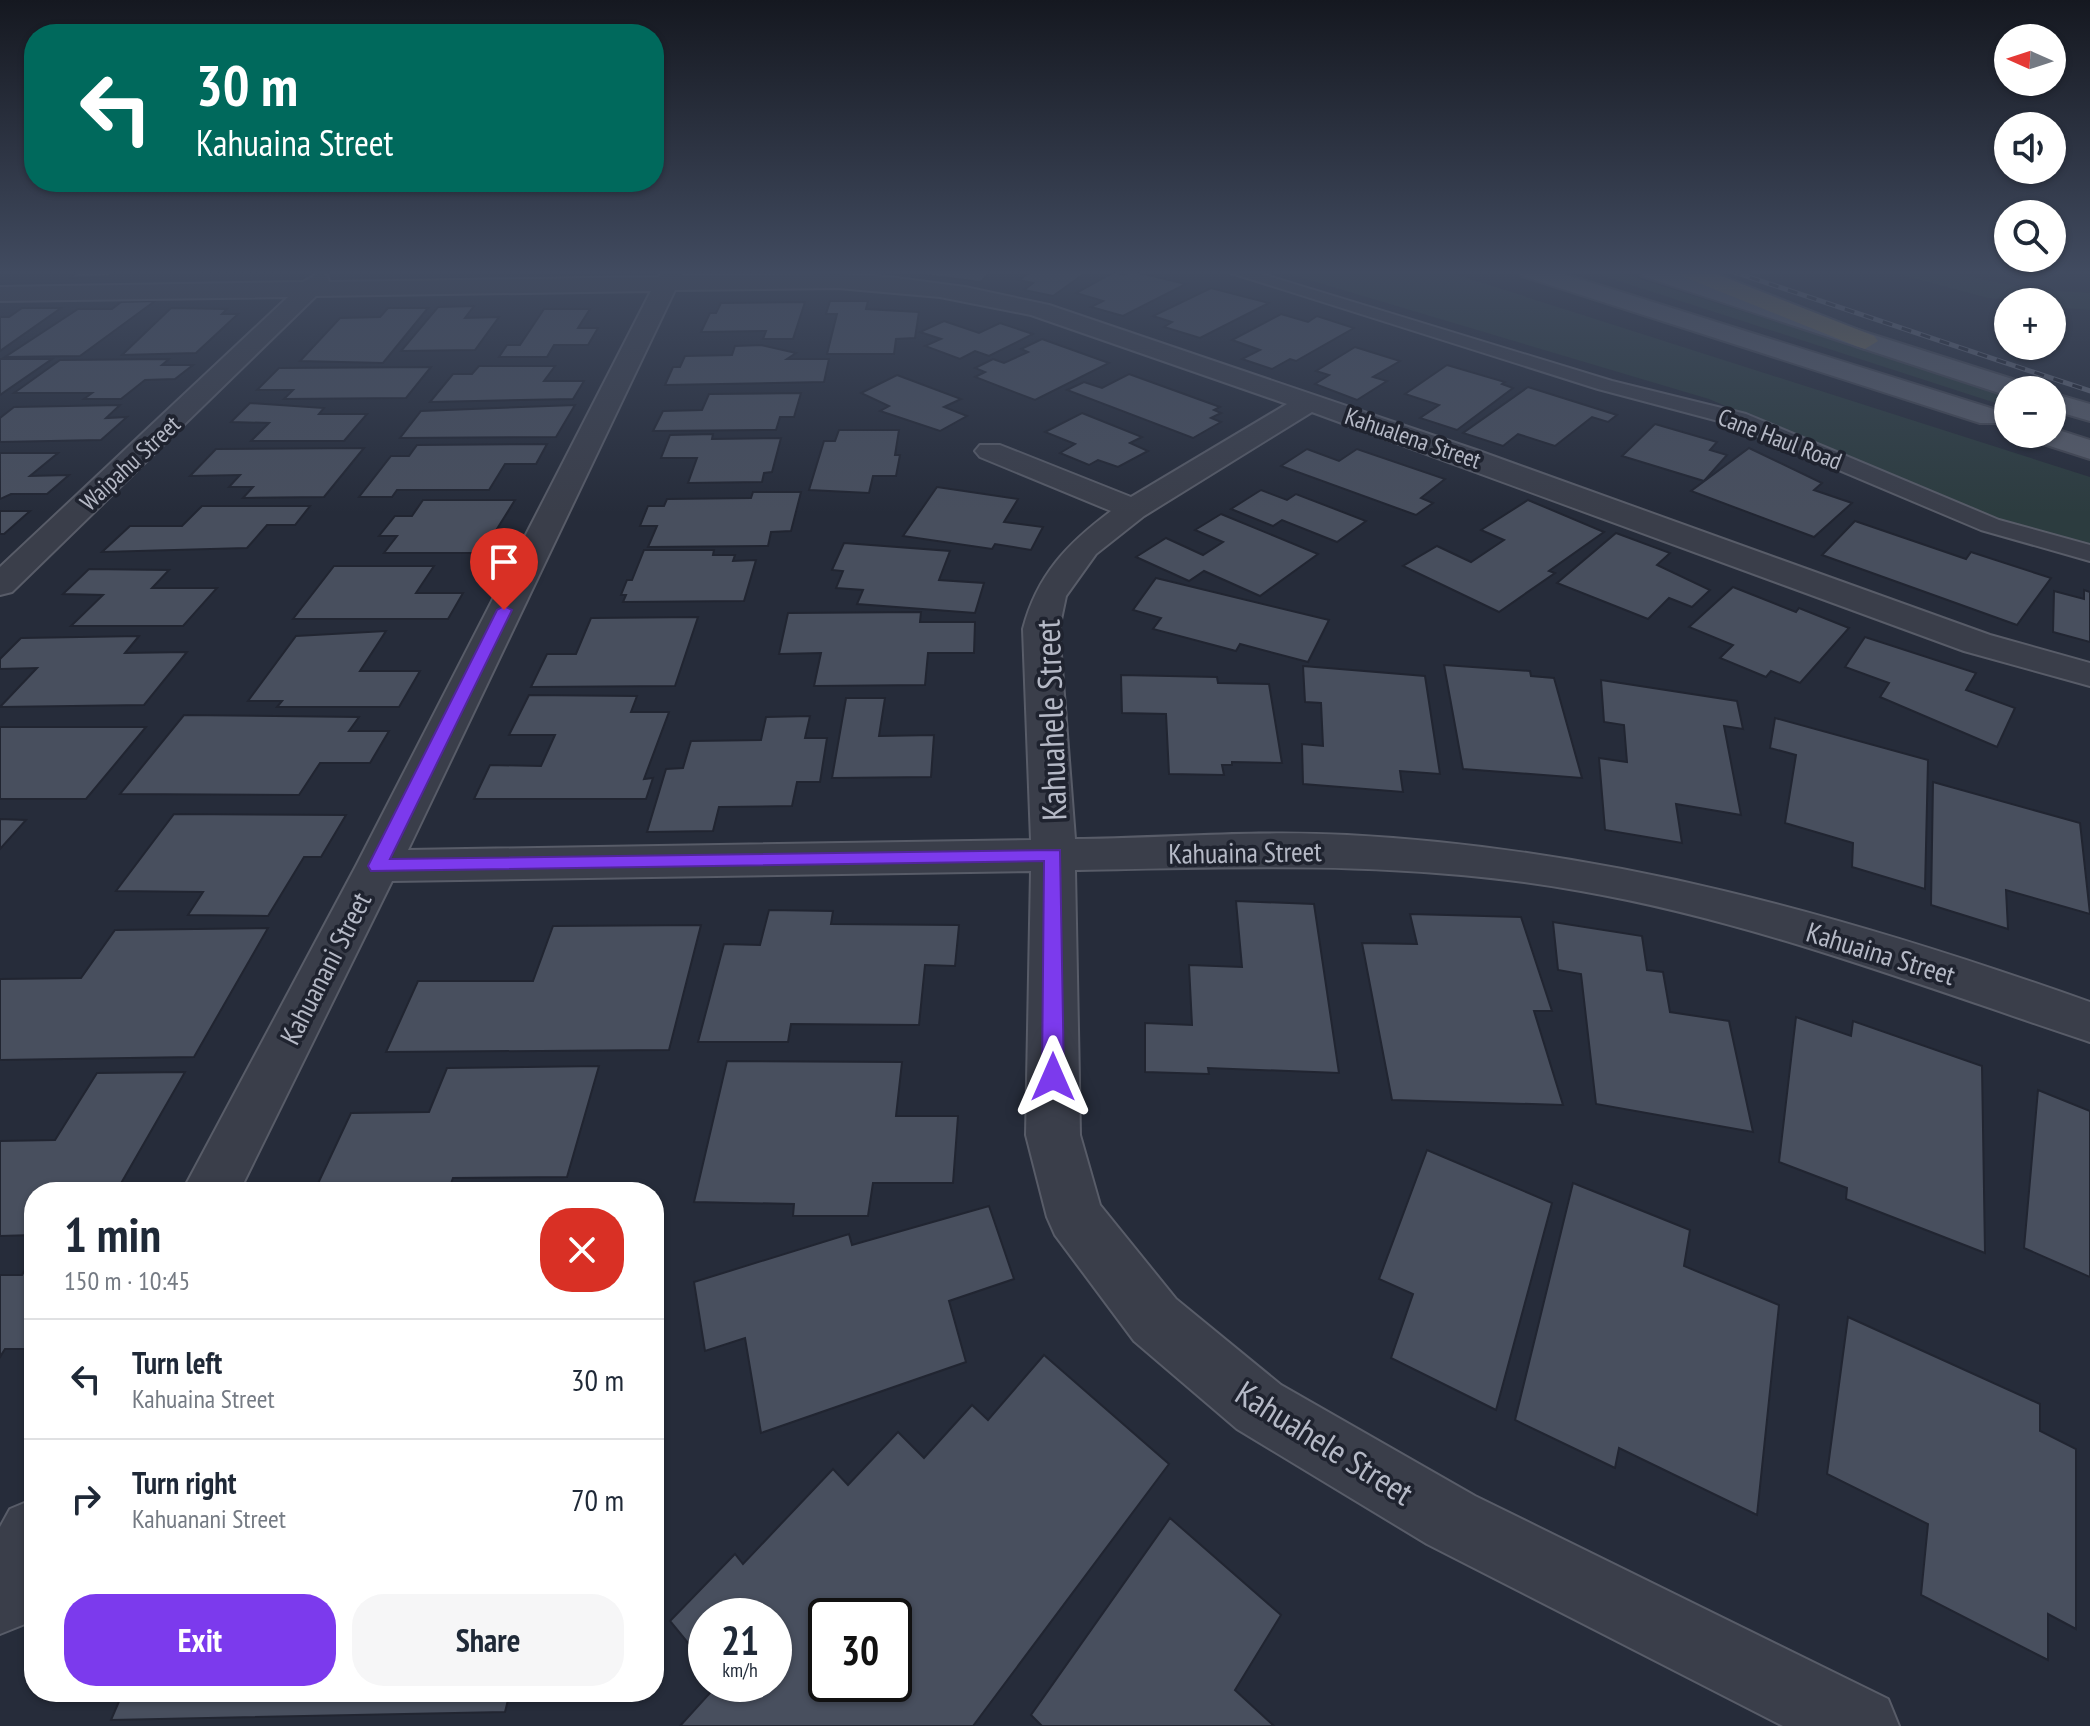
<!DOCTYPE html>
<meta charset="utf-8">
<style>
:root{--surface:#fff;--page:#f6f6f7;--text:#1f2937;--muted:#747a83;--line:#e0e1e3;--accent:#7c3aed}
body{margin:0;font-family:"PT Sans Narrow",sans-serif;background:var(--page);color:var(--text);height:100vh;display:flex;flex-direction:column;font-size:30px;white-space:nowrap}
*{box-sizing:border-box;margin:0}
p{font-size:26px;color:var(--muted)}
.icon{flex:none;width:44px;height:44px;fill:none;stroke:currentColor;stroke-width:2;stroke-linecap:round;stroke-linejoin:round}
.map{position:relative;flex:1;overflow:hidden}
.side{position:absolute;left:24px;top:1182px;width:640px;height:520px;display:flex;flex-direction:column;background:var(--surface);border-radius:32px;box-shadow:0 2px 6px #0004}
.side>*{flex:none}
.banner{position:absolute;left:24px;top:24px;width:640px;height:168px;border-radius:32px;box-shadow:0 2px 6px #0004;background:#00695c;color:#fff;overflow:hidden}
.needle{width:52px;rotate:273deg}
.buttons{position:absolute;left:1994px;top:24px;display:grid;gap:16px}
.buttons a{display:grid;place-items:center;width:72px;height:72px;border-radius:50%;background:var(--surface);box-shadow:0 2px 6px #0004;font-size:40px}
.speed{position:absolute;left:688px;top:1598px;display:flex;gap:16px;font-size:40px;font-weight:700;text-align:center}
.speed>*{display:grid;place-content:center;width:104px;height:104px;border-radius:50%;background:var(--surface);box-shadow:0 2px 6px #0004;line-height:1}
.speed small{font-size:20px;font-weight:400}
.speed .limit{border:4px solid #111;border-radius:12px;background:#fff;color:#111}
.pin{position:absolute;display:grid;place-items:center;width:68px;height:68px;color:#fff;margin:-82px -34px;border-radius:50% 50% 50% 0;rotate:-45deg;box-shadow:0 0 8px #0007}
.pin .icon{rotate:45deg}
.me{position:absolute;width:88px;margin:-44px;rotate:0deg;stroke-linejoin:round;filter:drop-shadow(0 0 6px #0008)}
.turn{display:flex;align-items:center;gap:28px;height:168px;padding:0 40px;font-size:36px}
.turn .icon{width:104px;height:104px;stroke-width:2.5}
.turn b{display:block;font-size:56px;line-height:68px}
.round{display:grid;place-items:center;flex:none;width:84px;height:84px;border-radius:32px;background:var(--page)}
.summary{display:flex;align-items:center;justify-content:space-between;height:136px;padding:0 40px}
h1{font-size:48px;font-weight:600;line-height:60px}
.action{display:flex;gap:16px;margin-top:auto;padding:16px 40px}
.action a{flex:1;height:92px;border-radius:32px;background:var(--accent);color:#fff;font-size:32px;font-weight:600;line-height:92px;text-align:center}
.action a+a{background:var(--page);color:var(--text)}
ul{padding:0;list-style:none}
li{display:flex;align-items:center;gap:24px;height:120px;padding:0 40px;border-top:2px solid var(--line)}
li div{flex:1}
li b{display:block;font-size:30px}
li em{font-style:normal}
.map>svg:first-child{display:block}
</style>
<div class="map">
<svg width="2090" height="1726" viewBox="0 0 2090 1726">
<rect width="100%" height="100%" fill="#262c3a"/>
<g fill="#2c3c3f">
<path d="M 1279,271 L 1445,271 L 2090,477 L 2090,545 L 2032,533 L 1960,507 L 1709,399 Z"/>
<path d="M 1588,271 L 1615,271 L 2008,395 L 2008,407 Z"/>
<path d="M 1887,271 L 1941,271 L 2031,289 L 2090,293 L 2090,310 L 2052,307 L 2052,302 L 1988,298 Z"/>
</g>
<g fill="#484f5e" stroke="#212531" stroke-width="2" fill-rule="evenodd">
<path d="M 79,271 L 115,271 L 109,276 L 70,278 Z"/>
<path d="M 177,271 L 276,271 L 173,274 Z"/>
<path d="M 929,271 L 991,271 L 981,282 L 925,275 Z"/>
<path d="M 1033,271 L 1088,271 L 1053,296 L 1024,290 L 1033,283 L 1019,280 Z"/>
<path d="M 1131,271 L 1186,284 L 1123,316 L 1091,307 L 1103,301 L 1076,293 L 1114,272 L 1124,275 Z"/>
<path d="M 1211,288 L 1269,303 L 1200,338 L 1164,327 L 1172,322 L 1153,316 Z"/>
<path d="M 155,301 L 80,356 L 5,357 L 78,309 L 112,309 L 121,302 Z"/>
<path d="M 830,301 L 868,301 L 866,309 L 919,312 L 915,338 L 896,339 L 894,354 L 827,354 L 837,314 L 826,314 Z"/>
<path d="M 805,302 L 793,339 L 763,339 L 766,331 L 701,332 L 710,313 L 716,313 L 721,303 Z"/>
<path d="M 474,306 L 465,318 L 499,317 L 475,350 L 401,351 L 438,307 Z"/>
<path d="M 22,308 L 61,308 L 0,351 L 0,317 L 9,317 Z"/>
<path d="M 171,308 L 227,309 L 222,314 L 238,314 L 196,353 L 122,355 Z"/>
<path d="M 388,308 L 428,308 L 383,363 L 300,361 L 340,318 L 380,317 Z"/>
<path d="M 544,309 L 590,309 L 578,328 L 598,328 L 588,345 L 554,345 L 547,357 L 499,357 L 507,345 L 520,345 Z"/>
<path d="M 1281,314 L 1308,322 L 1317,316 L 1354,328 L 1296,361 L 1290,359 L 1272,369 L 1242,359 L 1260,350 L 1232,340 Z"/>
<path d="M 944,321 L 979,333 L 1000,323 L 1033,334 L 989,356 L 975,351 L 960,359 L 925,346 L 941,339 L 920,332 Z"/>
<path d="M 1042,339 L 1109,363 L 1035,400 L 975,377 L 985,372 L 975,368 L 993,359 L 1004,363 L 1028,352 L 1021,349 Z"/>
<path d="M 761,345 L 796,353 L 787,359 L 829,359 L 824,382 L 665,385 L 673,367 L 680,367 L 685,356 L 732,355 L 735,346 Z"/>
<path d="M 1355,347 L 1400,361 L 1373,377 L 1387,381 L 1357,400 L 1315,384 L 1329,375 L 1316,371 Z"/>
<path d="M 0,359 L 52,359 L 0,395 Z"/>
<path d="M 169,359 L 162,365 L 193,365 L 175,379 L 145,380 L 121,399 L 84,399 L 92,393 L 14,393 L 60,360 Z"/>
<path d="M 1447,365 L 1505,382 L 1502,384 L 1513,388 L 1457,430 L 1420,418 L 1439,405 L 1405,394 Z"/>
<path d="M 479,366 L 555,366 L 544,381 L 584,381 L 573,399 L 430,402 L 453,374 L 472,374 Z"/>
<path d="M 431,367 L 406,398 L 284,399 L 293,390 L 257,390 L 279,368 Z"/>
<path d="M 1129,374 L 1220,407 L 1214,410 L 1221,413 L 1211,418 L 1221,422 L 1193,438 L 1067,390 L 1084,382 L 1102,388 Z"/>
<path d="M 897,375 L 961,399 L 944,407 L 967,416 L 940,431 L 880,411 L 889,406 L 861,393 Z"/>
<path d="M 1528,387 L 1617,415 L 1608,422 L 1592,417 L 1555,446 L 1518,434 L 1503,446 L 1463,433 Z"/>
<path d="M 801,393 L 794,417 L 780,417 L 776,430 L 653,431 L 663,411 L 702,410 L 709,394 Z"/>
<path d="M 250,403 L 324,408 L 319,414 L 367,414 L 344,441 L 251,441 L 269,423 L 231,422 Z"/>
<path d="M 120,405 L 106,418 L 127,417 L 101,440 L 0,442 L 0,418 L 14,407 Z"/>
<path d="M 575,405 L 556,437 L 400,438 L 421,411 Z"/>
<path d="M 1082,413 L 1142,437 L 1130,443 L 1148,451 L 1118,467 L 1098,460 L 1089,465 L 1060,453 L 1075,444 L 1045,432 Z"/>
<path d="M 1655,424 L 1717,442 L 1710,450 L 1727,455 L 1704,481 L 1622,456 Z"/>
<path d="M 839,430 L 899,430 L 895,455 L 900,455 L 896,476 L 873,476 L 869,493 L 809,490 L 824,441 L 835,441 Z"/>
<path d="M 713,434 L 712,439 L 781,438 L 772,472 L 764,473 L 762,482 L 688,483 L 697,458 L 661,458 L 670,435 Z"/>
<path d="M 547,444 L 536,464 L 505,464 L 489,490 L 397,490 L 392,497 L 359,497 L 391,456 L 409,456 L 417,445 Z"/>
<path d="M 364,448 L 324,497 L 243,498 L 253,487 L 229,487 L 240,475 L 190,476 L 216,449 Z"/>
<path d="M 1749,448 L 1822,483 L 1814,490 L 1852,503 L 1814,537 L 1691,491 Z"/>
<path d="M 1307,449 L 1339,461 L 1357,449 L 1445,479 L 1421,498 L 1433,503 L 1416,515 L 1281,466 Z"/>
<path d="M 0,453 L 58,453 L 30,476 L 69,475 L 47,494 L 11,494 L 0,499 Z"/>
<path d="M 937,487 L 1018,499 L 1004,522 L 1043,527 L 1031,550 L 995,544 L 992,549 L 903,536 Z"/>
<path d="M 1261,490 L 1287,500 L 1296,494 L 1366,521 L 1337,542 L 1282,520 L 1273,526 L 1231,509 Z"/>
<path d="M 753,492 L 801,492 L 791,531 L 771,532 L 768,546 L 648,547 L 657,526 L 640,526 L 648,506 L 664,506 L 667,499 L 751,498 Z"/>
<path d="M 423,500 L 515,500 L 482,553 L 384,553 L 397,536 L 379,536 L 395,516 L 412,516 Z"/>
<path d="M 1528,500 L 1604,532 L 1549,571 L 1555,573 L 1499,612 L 1403,566 L 1437,546 L 1471,562 L 1504,540 L 1481,530 Z"/>
<path d="M 202,506 L 310,506 L 295,525 L 267,525 L 247,548 L 102,552 L 130,526 L 182,526 Z"/>
<path d="M 0,511 L 30,511 L 4,534 L 0,534 Z"/>
<path d="M 1221,514 L 1318,554 L 1260,596 L 1204,571 L 1189,581 L 1136,557 L 1166,538 L 1203,555 L 1223,542 L 1195,530 Z"/>
<path d="M 1855,521 L 1966,559 L 1971,552 L 2051,578 L 2017,625 L 1822,555 Z"/>
<path d="M 1616,533 L 1670,553 L 1657,565 L 1710,590 L 1692,607 L 1669,598 L 1648,619 L 1557,583 Z"/>
<path d="M 844,543 L 950,551 L 939,580 L 984,583 L 975,613 L 857,604 L 863,590 L 836,588 L 843,571 L 832,570 Z"/>
<path d="M 644,550 L 714,550 L 713,555 L 735,555 L 733,561 L 756,560 L 744,601 L 623,602 L 626,595 L 621,595 L 627,580 L 632,580 Z"/>
<path d="M 334,566 L 434,566 L 416,593 L 463,593 L 448,619 L 293,619 Z"/>
<path d="M 89,569 L 169,570 L 152,588 L 217,588 L 183,626 L 71,626 L 103,595 L 63,594 Z"/>
<path d="M 1156,578 L 1329,620 L 1308,662 L 1240,644 L 1236,651 L 1153,629 L 1161,618 L 1133,610 Z"/>
<path d="M 1733,587 L 1796,612 L 1799,608 L 1849,628 L 1800,683 L 1771,671 L 1766,677 L 1720,658 L 1733,645 L 1689,627 Z"/>
<path d="M 2084,590 L 2090,592 L 2090,642 L 2053,632 L 2054,591 L 2084,599 Z"/>
<path d="M 921,612 L 920,622 L 975,622 L 974,653 L 928,653 L 925,685 L 814,686 L 821,653 L 779,654 L 788,613 Z"/>
<path d="M 698,617 L 675,686 L 531,687 L 547,654 L 576,654 L 591,618 Z"/>
<path d="M 386,631 L 360,671 L 420,671 L 399,707 L 277,707 L 282,701 L 248,701 L 296,636 Z"/>
<path d="M 139,636 L 125,653 L 187,652 L 144,705 L 0,707 L 37,668 L 0,669 L 0,659 L 21,638 Z"/>
<path d="M 1865,637 L 1976,673 L 1966,690 L 2015,708 L 1997,747 L 1880,697 L 1889,683 L 1845,667 Z"/>
<path d="M 1444,665 L 1530,671 L 1531,676 L 1554,678 L 1582,778 L 1463,769 Z"/>
<path d="M 1303,666 L 1425,676 L 1440,774 L 1400,771 L 1403,792 L 1303,784 L 1302,744 L 1323,746 L 1321,703 L 1305,702 Z"/>
<path d="M 1121,675 L 1217,677 L 1218,683 L 1269,684 L 1282,763 L 1232,762 L 1232,765 L 1222,765 L 1224,775 L 1169,774 L 1166,714 L 1122,713 Z"/>
<path d="M 1601,680 L 1737,701 L 1743,729 L 1724,726 L 1741,815 L 1676,804 L 1682,843 L 1605,830 L 1599,758 L 1627,762 L 1624,725 L 1604,722 Z"/>
<path d="M 529,695 L 637,696 L 631,712 L 669,712 L 644,779 L 653,778 L 646,799 L 474,799 L 490,765 L 541,766 L 555,735 L 509,735 Z"/>
<path d="M 846,698 L 885,698 L 879,736 L 934,735 L 931,777 L 832,778 Z"/>
<path d="M 184,715 L 359,717 L 349,731 L 389,731 L 370,763 L 320,763 L 299,795 L 120,794 Z"/>
<path d="M 810,716 L 805,738 L 827,738 L 820,782 L 797,782 L 792,806 L 719,807 L 713,831 L 647,832 L 666,769 L 683,768 L 691,741 L 761,740 L 766,717 Z"/>
<path d="M 1775,718 L 1928,760 L 1925,889 L 1852,867 L 1853,843 L 1785,823 L 1796,755 L 1770,748 Z"/>
<path d="M 0,727 L 146,727 L 86,799 L 0,799 Z"/>
<path d="M 1933,782 L 2080,823 L 2090,914 L 2006,890 L 2008,929 L 1931,905 Z"/>
<path d="M 174,814 L 346,815 L 321,857 L 304,857 L 268,916 L 188,915 L 203,892 L 116,891 Z"/>
<path d="M 0,819 L 26,820 L 0,849 Z"/>
<path d="M 1236,901 L 1314,904 L 1339,1073 L 1208,1068 L 1209,1074 L 1145,1072 L 1145,1023 L 1192,1025 L 1189,965 L 1242,967 Z"/>
<path d="M 769,910 L 833,911 L 831,924 L 959,925 L 955,966 L 925,965 L 919,1025 L 791,1024 L 788,1042 L 698,1042 L 724,944 L 760,945 Z"/>
<path d="M 1410,914 L 1521,917 L 1552,1011 L 1534,1011 L 1563,1105 L 1392,1100 L 1362,943 L 1417,944 Z"/>
<path d="M 1553,922 L 1642,936 L 1647,970 L 1663,972 L 1670,1012 L 1729,1021 L 1753,1132 L 1596,1104 L 1581,974 L 1558,970 Z"/>
<path d="M 701,925 L 669,1050 L 386,1052 L 418,981 L 533,981 L 553,926 Z"/>
<path d="M 268,928 L 194,1057 L 0,1060 L 0,979 L 81,978 L 115,930 Z"/>
<path d="M 1796,1017 L 1851,1036 L 1853,1021 L 1982,1066 L 1985,1253 L 1846,1199 L 1847,1188 L 1779,1162 Z"/>
<path d="M 727,1061 L 902,1062 L 896,1116 L 958,1116 L 953,1183 L 873,1183 L 868,1216 L 793,1216 L 794,1204 L 694,1202 Z"/>
<path d="M 599,1066 L 567,1177 L 453,1178 L 448,1192 L 314,1192 L 351,1113 L 429,1112 L 447,1068 Z"/>
<path d="M 185,1072 L 116,1192 L 34,1192 L 34,1235 L 0,1236 L 0,1141 L 55,1140 L 97,1073 Z"/>
<path d="M 2038,1090 L 2090,1111 L 2090,1277 L 2024,1248 Z"/>
<path d="M 1427,1150 L 1552,1203 L 1496,1410 L 1391,1358 L 1413,1294 L 1379,1279 Z"/>
<path d="M 1573,1183 L 1690,1230 L 1684,1266 L 1779,1305 L 1757,1515 L 1619,1448 L 1615,1468 L 1515,1420 Z"/>
<path d="M 989,1206 L 1014,1279 L 949,1301 L 966,1362 L 761,1433 L 745,1338 L 705,1351 L 694,1282 L 849,1234 L 852,1245 Z"/>
<path d="M 32,1258 L 34,1338 L 27,1349 L 5,1349 L 0,1357 L 0,1275 L 22,1275 Z"/>
<path d="M 1848,1317 L 2040,1404 L 2040,1431 L 2076,1449 L 2076,1629 L 2048,1614 L 2048,1660 L 1921,1595 L 1928,1524 L 1827,1474 Z"/>
<path d="M 1044,1355 L 1169,1464 L 973,1726 L 680,1726 L 718,1684 L 774,1684 L 774,1616 L 706,1616 L 706,1665 L 670,1621 L 735,1554 L 743,1564 L 833,1469 L 848,1485 L 898,1432 L 924,1458 L 972,1405 L 988,1420 ZM 826,1616 L 894,1616 L 894,1684 L 826,1684 Z"/>
<path d="M 1170,1518 L 1281,1615 L 1235,1690 L 1274,1726 L 1042,1726 L 1031,1715 Z"/>
<path d="M 123,1692 L 510,1692 L 505,1712 L 111,1720 Z"/>
</g>
<g fill="none" stroke-linecap="round" stroke-linejoin="round">
<defs>
<path id="lane" d="M 1225,271 L 1252,271 L 1612,381 L 1746,414 L 1999,520 L 2090,545 L 2090,561 L 1981,530 L 1730,424 L 1598,389 Z"/>
<g id="street">
<path d="M 662,271 L 684,271 L 682,276 L 838,274 L 889,277 L 965,287 L 1049,305 L 1479,451 L 1990,635 L 2090,663 L 2090,686 L 1964,651 L 1312,412 L 1144,516 L 1096,554 L 1066,596 L 1059,629 L 1075,839 C 1165,838 1257,830 1347,835 C 1609,849 1844,915 2090,1002 L 2090,1042 C 1921,986 1757,922 1581,891 C 1410,860 1247,867 1075,870 L 1080,1135 L 1100,1205 L 1176,1299 L 1281,1385 L 1475,1496 L 1888,1699 L 1899,1726 L 1783,1726 L 1427,1544 L 1237,1429 L 1134,1341 L 1055,1235 L 1047,1217 L 1026,1135 L 1031,871 L 392,881 L 239,1192 L 182,1192 L 356,866 L 651,291 L 316,296 L 12,592 L 0,595 L 0,567 L 288,297 L 0,301 L 0,287 L 303,282 L 319,273 L 327,275 L 329,282 L 659,277 ZM 838,288 L 940,297 L 1031,315 L 1287,404 L 1131,497 L 1000,445 L 980,445 L 975,451 L 980,457 L 1111,511 C 1067,544 1037,575 1023,629 L 1031,840 L 408,850 L 675,290 Z"/>
<path d="M 34,1499 L 34,1606 L 25,1624 L 0,1634 L 0,1527 L 10,1509 Z"/>
</g>
<g id="primary">
<path d="M 1519,271 L 1554,271 L 2000,411 L 2004,417 L 2000,423 L 1980,423 L 1522,276 Z"/>
<path d="M 1639,271 L 1673,271 L 2028,384 L 2031,390 L 2008,390 L 2008,396 L 1642,276 Z"/>
<path d="M 2052,393 L 2090,404 L 2090,421 L 2052,410 Z"/>
<path d="M 2052,428 L 2090,440 L 2090,459 L 2031,440 L 2027,434 L 2052,434 Z"/>
</g>
<path id="highway" d="M 1678,271 L 1709,271 L 1874,336 L 1878,341 L 1865,349 L 1856,346 L 1681,276 Z"/>
</defs>
<use href="#lane" stroke="#585c68" stroke-width="4"/>
<use href="#street" stroke="#585c68" stroke-width="4"/>
<use href="#primary" stroke="#434753" stroke-width="4"/>
<use href="#highway" stroke="#454955" stroke-width="4"/>
<use href="#lane" fill="#3a3e4a" fill-rule="evenodd"/>
<use href="#street" fill="#3a3e4a" fill-rule="evenodd"/>
<use href="#primary" fill="#585d6a" fill-rule="evenodd"/>
<use href="#highway" fill="#6f6a58" fill-rule="evenodd"/>
<defs>
<path id="rail" d="M 1731,271 L 2090,391"/>
</defs>
<use href="#rail" stroke="#5e6473" stroke-width="5"/>
<use href="#rail" stroke="#1f232f" stroke-width="3" stroke-dasharray="10" stroke-linecap="butt"/>
</g>
<linearGradient id="sky" x2="0" y2="1"><stop stop-color="#151820"/><stop offset="0.53" stop-color="#414b60"/><stop offset="1" stop-color="#414b60" stop-opacity="0"/></linearGradient>
<rect width="2090" height="513" fill="url(#sky)"/>
<path fill="#7c3aed" stroke="#51269a" stroke-width="2" d="M 504,606 L 512,610 L 390,859 L 1060,850 L 1064,1077 L 1061,1083 L 1045,1083 L 1042,1077 L 1044,861 L 371,871 L 368,866 L 497,610 Z"/>
<g text-anchor="middle" dominant-baseline="central" stroke-width="7" stroke-linejoin="round" paint-order="stroke">
<g font-size="24" fill="#b5b9c6" stroke="#1f232f">
<text transform="translate(1413 438) rotate(19)">Kahualena Street</text>
<text transform="translate(1780 439) rotate(21)">Cane Haul Road</text>
<text transform="translate(130 463) rotate(-43)">Waipahu Street</text>
</g>
<g font-size="28" fill="#b5b9c6" stroke="#1f232f">
<text transform="translate(1245 852) rotate(-1)">Kahuaina Street</text>
<text transform="translate(1881 953) rotate(17)">Kahuaina Street</text>
<text transform="translate(325 968) rotate(-63)">Kahuanani Street</text>
</g>
<g font-size="34" fill="#b5b9c6" stroke="#1f232f">
<text transform="translate(1050 720) rotate(-92)">Kahuahele Street</text>
<text transform="translate(1325 1442) rotate(32)">Kahuahele Street</text>
</g>
</g>
</svg>
<div class="buttons">
<a><svg class="needle" viewBox="-14 -14 28 28"><path d="M0-13l5 13h-10z" fill="#e53935"/><path d="M0 13l5-13h-10z" fill="#747a83"/></svg></a>
<a><svg class="icon" aria-label="sound" viewBox="0 0 24 24"><path d="M4 9h4l5-4v14l-5-4H4zM17 9q2 3 0 6"/></svg></a>
<a><svg class="icon" aria-label="search" viewBox="0 0 24 24"><circle cx="10" cy="10" r="6"/><path d="M15 15l6 6"/></svg></a>
<a>+</a>
<a>−</a>
</div>
<div class="speed"><div>21<small>km/h</small></div><div class="limit">30</div></div>
<div class="pin" style="left:504px;top:610px;background:#d93025"><svg class="icon" aria-label="arrive" viewBox="0 0 24 24"><path d="M6 21V4h12l-3 4 3 4H6"/></svg></div>
<svg class="me" style="left:1053px;top:1077px" viewBox="-20 -20 40 40"><path d="M0-17L14 15 0 8-14 15z" fill="#7c3aed" stroke="#fff" stroke-width="4"/></svg>
<div class="banner">
<div class="turn"><svg class="icon" aria-label="left" viewBox="0 0 24 24"><path d="M17 20v-9H6M10 6l-5 5 5 5"/></svg><div><b>30 m</b>Kahuaina Street</div></div>
</div>
<section class="side">
<div class="summary"><div><h1>1 min</h1><p>150 m · 10:45</p></div><a class="round" style="background:#d93025;color:#fff"><svg class="icon" aria-label="close" viewBox="0 0 24 24"><path d="M6 6l12 12M18 6L6 18"/></svg></a></div>
<ul>
<li><svg class="icon" aria-label="left" viewBox="0 0 24 24"><path d="M17 20v-9H6M10 6l-5 5 5 5"/></svg><div><b>Turn left</b><p>Kahuaina Street</p></div><em>30 m</em></li>
<li><svg class="icon" aria-label="right" viewBox="0 0 24 24"><path d="M7 20v-9h11M14 6l5 5-5 5"/></svg><div><b>Turn right</b><p>Kahuanani Street</p></div><em>70 m</em></li>
</ul>
<div class="action"><a>Exit</a><a>Share</a></div>
</section>
</div>
